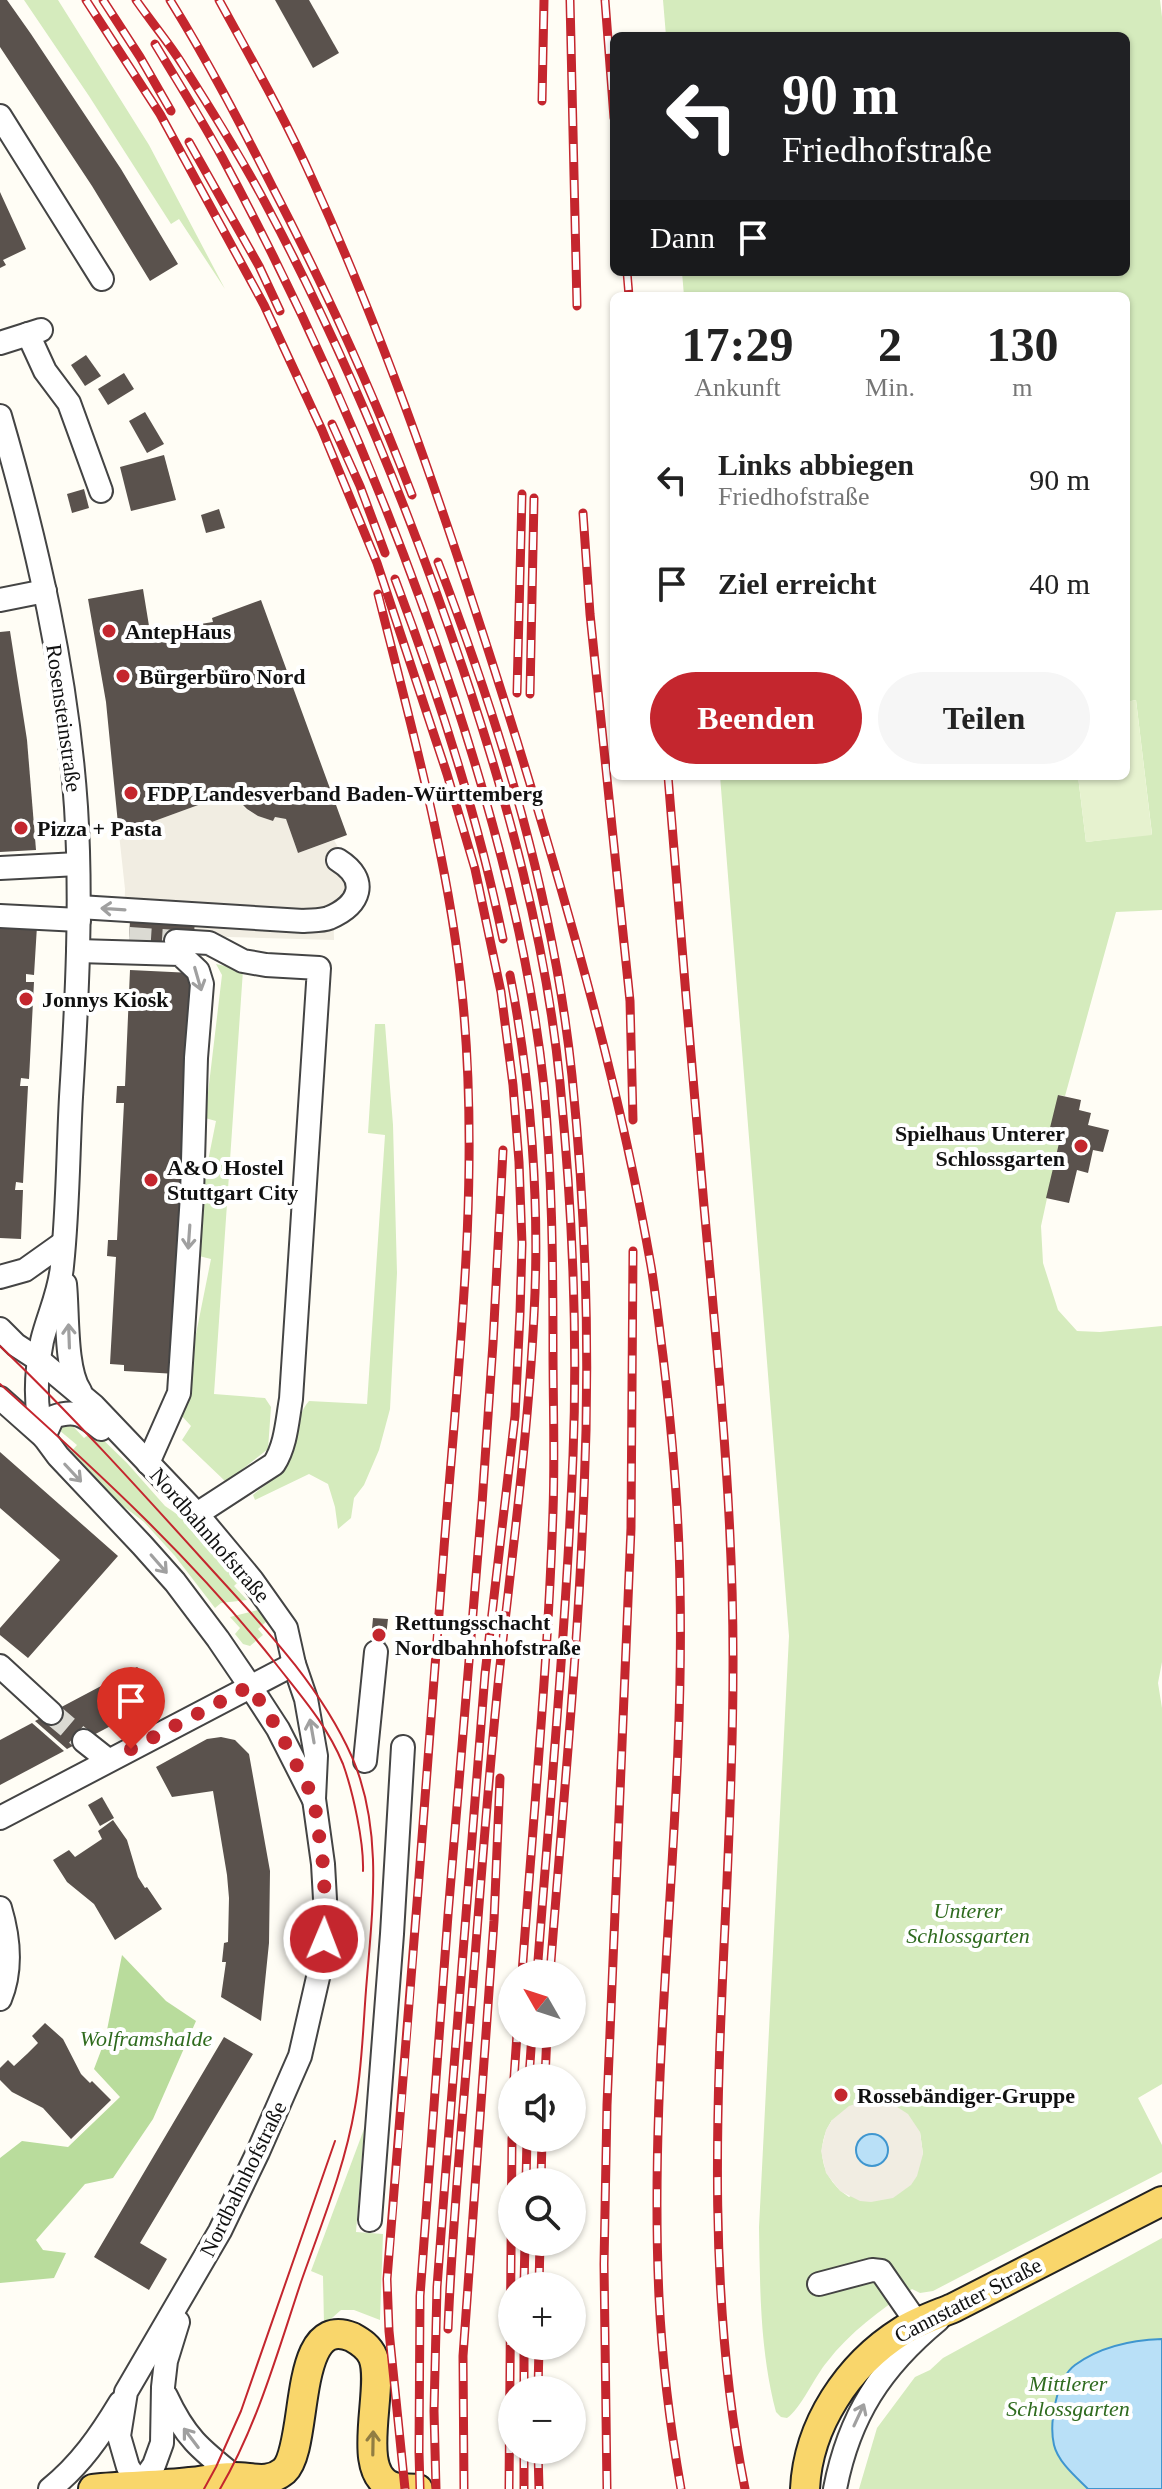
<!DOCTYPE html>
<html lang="de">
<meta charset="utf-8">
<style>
:root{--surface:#fff;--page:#f6f6f6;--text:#222;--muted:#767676;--accent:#c4262e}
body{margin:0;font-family:Georgia,serif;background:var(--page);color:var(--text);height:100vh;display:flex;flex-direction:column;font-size:30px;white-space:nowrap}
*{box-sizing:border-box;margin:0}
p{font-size:26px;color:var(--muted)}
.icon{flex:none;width:44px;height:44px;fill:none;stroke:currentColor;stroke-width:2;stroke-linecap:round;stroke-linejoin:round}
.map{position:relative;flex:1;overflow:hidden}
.sheet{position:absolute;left:610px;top:292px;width:520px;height:488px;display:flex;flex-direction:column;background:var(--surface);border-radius:12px;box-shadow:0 2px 6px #0004}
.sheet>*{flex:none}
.guide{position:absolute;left:610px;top:32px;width:520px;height:244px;border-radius:12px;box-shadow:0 2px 6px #0004;background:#202124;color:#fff;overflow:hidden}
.needle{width:52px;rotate:309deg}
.buttons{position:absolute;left:498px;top:1960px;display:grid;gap:16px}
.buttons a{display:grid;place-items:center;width:88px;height:88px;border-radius:50%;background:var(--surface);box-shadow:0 2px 6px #0004;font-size:40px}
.pin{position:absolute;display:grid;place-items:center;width:68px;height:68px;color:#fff;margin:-82px -34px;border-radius:50% 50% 50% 0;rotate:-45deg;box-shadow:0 0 8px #0007}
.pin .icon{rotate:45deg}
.me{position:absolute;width:88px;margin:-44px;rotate:1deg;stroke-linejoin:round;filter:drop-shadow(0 0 6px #0008)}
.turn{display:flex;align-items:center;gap:28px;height:168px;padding:0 40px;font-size:36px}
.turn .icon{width:104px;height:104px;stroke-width:2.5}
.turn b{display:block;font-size:56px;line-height:68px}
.then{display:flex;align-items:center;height:76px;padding:0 40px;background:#0003;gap:16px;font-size:30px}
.eta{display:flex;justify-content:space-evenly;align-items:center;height:136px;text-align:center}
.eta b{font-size:48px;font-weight:800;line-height:56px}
.primary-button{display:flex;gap:16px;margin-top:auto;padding:16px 40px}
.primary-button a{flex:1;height:92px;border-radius:48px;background:var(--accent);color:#fff;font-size:32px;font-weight:800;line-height:92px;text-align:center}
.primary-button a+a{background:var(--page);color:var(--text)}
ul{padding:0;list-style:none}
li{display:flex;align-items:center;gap:24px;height:104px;padding:0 40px}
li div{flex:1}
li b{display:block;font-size:30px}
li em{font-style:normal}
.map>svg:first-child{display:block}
</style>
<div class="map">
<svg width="1162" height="2489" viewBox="0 0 1162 2489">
<rect width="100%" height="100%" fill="#fffdf5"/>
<g fill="#d5ebbd" fill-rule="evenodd">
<path d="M 24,0 L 58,0 L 149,145 L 225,289 L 179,219 L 171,224 L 89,96 Z"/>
<path d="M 663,0 L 1160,0 L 1162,17 L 1162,910 L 1116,912 L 1065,1096 L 1058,1095 L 1059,1143 L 1041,1226 L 1043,1263 L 1058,1310 L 1077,1331 L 1100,1332 L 1162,1326 L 1162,1662 L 1158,1683 L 1162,1708 L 1162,2084 L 1138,2098 L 1162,2145 L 1162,2172 L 933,2291 L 920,2293 L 912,2289 C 880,2310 850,2332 827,2362 C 815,2376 800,2410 787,2418 L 781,2417 L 776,2412 C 760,2352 760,2289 759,2227 L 789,1636 L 720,776 L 1078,776 L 1086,842 L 1152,834 L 1136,700 L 1126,702 L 1126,296 L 684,296 L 682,272 L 1126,272 L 1126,36 L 666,36 ZM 832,2120 L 920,2132 L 923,2154 L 849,2197 C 821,2179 814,2148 832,2120 Z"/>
<path d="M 216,964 L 243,970 L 214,1394 L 265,1398 L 271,1407 L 268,1449 L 226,1482 L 182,1440 L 191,1426 L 180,1414 L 211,1259 L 199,1256 L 198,1211 L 216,1121 L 205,1118 L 222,975 Z"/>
<path d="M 375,1024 L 385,1024 L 393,1125 L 397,1273 L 390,1409 L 379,1450 L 364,1485 L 354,1498 L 351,1518 L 338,1529 L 335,1507 L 328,1484 L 309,1474 L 255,1500 L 253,1495 C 263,1486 279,1477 286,1465 C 297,1445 294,1418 309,1401 L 367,1404 L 385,1135 L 368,1133 Z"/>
<path d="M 69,1422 L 84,1438 L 94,1431 L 127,1463 L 165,1506 L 193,1525 L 239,1581 L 234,1586 L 247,1600 L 221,1603 L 215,1608 L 175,1556 L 144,1522 L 118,1502 L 70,1453 L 77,1445 L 59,1430 Z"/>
<path d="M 262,1609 L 267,1621 L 258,1629 L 263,1635 L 250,1646 L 243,1644 L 235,1634 L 240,1628 L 230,1617 Z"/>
<path d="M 364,2129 L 356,2232 L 383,2234 L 380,2320 L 354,2310 L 341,2310 L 324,2325 L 323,2276 L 311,2271 Z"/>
<path d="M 1162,2238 L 1162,2489 L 859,2489 L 877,2428 L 915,2377 L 930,2370 L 943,2358 Z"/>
</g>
<path fill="#b9dc9c" d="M 122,1955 L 166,2001 L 196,2021 L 153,2119 L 113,2178 L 85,2184 L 36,2240 L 43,2250 L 66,2253 L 54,2278 L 0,2283 L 0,2158 L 22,2141 L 68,2147 L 120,2097 L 94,2069 L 105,2040 Z"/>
<path fill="#e6f2cf" d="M 1136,700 L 1152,835 L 1086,842 L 1078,776 L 1126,776 L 1126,702 Z"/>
<g fill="#f1ede2">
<path d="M 231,793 L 246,809 L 258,816 L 273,821 L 275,817 L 286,819 L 298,853 L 334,840 L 339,849 L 338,869 L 351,884 L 339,902 L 333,903 L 334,940 L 194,936 L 195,918 L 124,918 L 125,889 L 119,834 Z"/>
<path d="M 868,2100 L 891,2103 L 908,2114 L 920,2132 L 923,2154 L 917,2176 L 911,2185 L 893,2198 L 871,2202 L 860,2201 L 840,2191 L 826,2173 L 821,2151 L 826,2130 L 832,2120 L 849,2106 Z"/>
</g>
<g fill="#b9e0f7" stroke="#3f96cf" stroke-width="2">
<circle cx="872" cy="2150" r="16"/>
<path d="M 1162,2339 L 1162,2489 L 1088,2489 C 1076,2477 1058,2462 1054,2445 C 1049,2424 1056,2379 1075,2365 C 1101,2346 1131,2340 1162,2339 Z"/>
</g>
<g fill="#5a524d">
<path d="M 0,0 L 7,0 L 31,34 L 121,169 L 178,264 L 150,281 L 92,186 L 0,47 Z"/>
<path d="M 275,0 L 309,0 L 339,53 L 313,68 Z"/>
<path d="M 0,192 L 26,249 L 3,260 L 6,265 L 0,268 Z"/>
<path d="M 86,355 L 101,376 L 85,386 L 71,365 Z"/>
<path d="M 124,373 L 134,389 L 108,405 L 98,389 Z"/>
<path d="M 145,412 L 164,444 L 147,453 L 129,421 Z"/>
<path d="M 164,455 L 176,500 L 131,511 L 120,467 Z"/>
<path d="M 84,489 L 89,508 L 72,513 L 67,494 Z"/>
<path d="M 219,509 L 225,528 L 206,533 L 201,515 Z"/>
<path d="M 143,589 L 150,632 L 213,622 L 212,618 L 261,600 L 347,835 L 298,853 L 286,819 L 275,817 L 273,821 L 258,816 L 247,809 L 231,793 L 119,834 L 106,702 L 88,599 Z"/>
<path d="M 10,631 L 27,740 L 36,850 L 0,852 L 0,632 Z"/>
<path d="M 195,917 L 194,936 L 176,945 L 129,942 L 130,919 Z"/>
<path d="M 0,924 L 37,926 L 34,975 L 26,974 L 26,982 L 34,982 L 29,1079 L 21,1078 L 20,1086 L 28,1086 L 23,1183 L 16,1182 L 15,1190 L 23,1190 L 21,1239 L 0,1238 Z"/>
<path d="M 130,970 L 192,973 L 177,1374 L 124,1371 L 124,1365 L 110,1364 L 116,1257 L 107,1256 L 108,1240 L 117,1240 L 124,1103 L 116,1103 L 117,1086 L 125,1086 Z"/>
<path d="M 1058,1095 L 1081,1100 L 1079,1110 L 1091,1113 L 1088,1125 L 1109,1130 L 1103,1152 L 1093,1150 L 1088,1173 L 1077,1170 L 1069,1203 L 1046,1198 L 1059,1143 L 1047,1140 Z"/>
<path d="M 0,1452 L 118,1556 L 28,1658 L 0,1635 L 0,1628 L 60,1560 L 0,1508 Z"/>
<path d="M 373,1618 L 388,1619 L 384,1653 L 370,1651 Z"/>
<path d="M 137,1667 L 157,1684 L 152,1689 L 158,1701 L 67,1749 L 35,1721 Z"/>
<path d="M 32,1723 L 64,1751 L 0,1785 L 0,1740 Z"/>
<path d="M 221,1737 L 235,1740 L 249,1754 L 270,1871 L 269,1943 L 261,2021 L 221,1997 L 226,1962 L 222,1962 L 224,1943 L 228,1942 L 229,1898 L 227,1875 L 213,1791 L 172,1797 L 156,1767 L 207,1739 Z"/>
<path d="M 102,1797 L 114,1818 L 100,1826 L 88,1805 Z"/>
<path d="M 113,1820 L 127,1840 L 138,1877 L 145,1888 L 147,1887 L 162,1909 L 115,1940 L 94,1904 L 67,1882 L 53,1860 L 69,1850 L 75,1857 L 102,1839 L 98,1831 Z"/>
<path d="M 45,2023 L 63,2039 L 81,2074 L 90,2083 L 92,2081 L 111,2100 L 71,2139 L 43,2108 L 12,2092 L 0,2080 L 0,2068 L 8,2060 L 14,2066 L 27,2054 L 38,2043 L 32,2036 Z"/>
<path d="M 224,2037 L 253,2054 L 140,2243 L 167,2259 L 149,2290 L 94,2257 Z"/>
</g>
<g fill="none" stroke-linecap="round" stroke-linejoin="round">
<g stroke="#dbdad3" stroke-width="22" stroke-dasharray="22 11" stroke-linecap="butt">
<path d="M 129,938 L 176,941"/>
<path d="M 51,1713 L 84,1741"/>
</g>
<defs>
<g id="minor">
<path d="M 0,116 L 102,279"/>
<path d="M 28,334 L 45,371 L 69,403 L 101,491"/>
<path d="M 0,343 L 41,330"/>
<path d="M 0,416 C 37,543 67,674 76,807 C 82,903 77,1000 71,1097 C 68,1153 68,1210 62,1266 C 60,1292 48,1316 42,1341 C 36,1372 34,1408 44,1437"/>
<path d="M 0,600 L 45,591"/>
<path d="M 0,868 L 78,864"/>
<path d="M 79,907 L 303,921 C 311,920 321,921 329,918 C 360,905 370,880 338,860"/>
<path d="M 0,916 L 79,920"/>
<path d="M 176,941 L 209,943 L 243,961 L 266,965 L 319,968 L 291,1399 C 287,1422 286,1445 274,1464 L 197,1514"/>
<path d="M 78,951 L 180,954 L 198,971 L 202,984 L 196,1058 L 192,1195 L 179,1393 L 148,1463"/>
<path d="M 0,1277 L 25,1270 L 63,1243"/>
<path d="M 65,1284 C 68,1313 65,1369 80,1391"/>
<path d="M 0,1329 L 16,1345 L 39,1360 L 94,1406 L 197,1514 L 252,1580 L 286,1628 L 294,1664 L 306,1699 L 316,1756 L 314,1799 L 323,1864 L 326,1917 L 322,1960 L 300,2056 L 258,2152 L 220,2231 L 126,2392 L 119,2436 L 128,2467 L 140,2485"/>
<path d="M 0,1398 L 44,1437 L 58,1456 L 142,1545 L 175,1582 L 218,1639 L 250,1686 L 278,1729 L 313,1798"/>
<path d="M 44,1437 L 53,1417 C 75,1409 84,1415 101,1429"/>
<path d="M 0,1666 L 51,1713"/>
<path d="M 84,1741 L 108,1760"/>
<path d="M 365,1761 L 376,1652"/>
<path d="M 0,1818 L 294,1664"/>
<path d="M 0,1908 C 9,1938 12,1970 0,1999"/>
<path d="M 370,2220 L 392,1934 L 403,1747"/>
<path d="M 819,2284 L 872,2270 L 881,2271 L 917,2323"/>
<path d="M 166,2396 C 185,2437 200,2449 234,2476"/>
<path d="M 140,2485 L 154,2465 L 162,2443 L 163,2387 L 166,2361 L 178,2322"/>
<path d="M 50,2489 C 80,2465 100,2436 120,2403"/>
<path d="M 835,2489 C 849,2416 881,2367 938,2320"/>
</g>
<g id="major">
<path d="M 93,2489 C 125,2485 157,2486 190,2482 C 203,2481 218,2477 232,2477 C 250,2476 267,2485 284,2471 C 310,2447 291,2312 352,2337 C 361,2342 369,2347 373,2357 C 386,2388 352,2475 394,2487 C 401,2489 411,2488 418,2489"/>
<path d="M 805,2489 C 808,2425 848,2365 902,2331 C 918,2321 936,2315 953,2308 L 1162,2201"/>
</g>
</defs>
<use href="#minor" stroke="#444" stroke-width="26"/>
<use href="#major" stroke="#222" stroke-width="32"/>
<use href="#minor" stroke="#fff" stroke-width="22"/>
<use href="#major" stroke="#f9d66b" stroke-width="28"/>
<g stroke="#c4262e" stroke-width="2">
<path d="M 0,1346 C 71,1414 137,1487 203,1560 C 258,1621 318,1681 352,1757 C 384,1831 372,1913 366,1990 C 363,2028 362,2069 355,2107 C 345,2167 321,2225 301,2282 C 278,2351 257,2426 220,2489"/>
<path d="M 0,1384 C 98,1472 194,1560 276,1664 C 301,1696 327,1725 343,1764 C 353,1792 364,1842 363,1871"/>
<path d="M 204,2489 L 216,2467 L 241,2411 L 335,2141"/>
</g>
<defs>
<g id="rail">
<path d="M 86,0 L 160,114 L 264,305 L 322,430 L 377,563 L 447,774 L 475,869 L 501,992 L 513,1085 L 519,1162 L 522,1244 L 520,1313 L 515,1416 L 485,1674 L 445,2181 L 437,2287 L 434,2411 L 436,2489"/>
<path d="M 103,0 L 140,57 L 171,111"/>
<path d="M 136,0 C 152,23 170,44 184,67 C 214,114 244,162 269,210 C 347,357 410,512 463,669 C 508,803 546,941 560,1083 C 572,1206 578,1332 573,1456 C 566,1629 550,1801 537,1974"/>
<path d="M 170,0 C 208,61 241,125 273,188 C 325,288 372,390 412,495"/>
<path d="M 219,0 C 252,60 286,120 314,183 C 396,363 458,553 517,741 C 570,914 620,1088 651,1266 C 656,1296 659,1326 663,1356 C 672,1432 679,1510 680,1587 C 685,1824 648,2060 659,2297 C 662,2361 670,2426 681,2489"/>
<path d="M 570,0 L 577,306"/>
<path d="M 605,0 L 614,118"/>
<path d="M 155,44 C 178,82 201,119 222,157 C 315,330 392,509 453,694 C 495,822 530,953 544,1087 C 552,1174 553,1262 553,1349 C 553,1403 555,1457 553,1511 C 548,1665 533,1820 522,1974"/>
<path d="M 542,101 L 544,0"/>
<path d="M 189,142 L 259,266 L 280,311"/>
<path d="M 627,272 L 629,296"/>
<path d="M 332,424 L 360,486 L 385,553"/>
<path d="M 583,513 L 590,614 L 630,1001 L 633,1120"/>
<path d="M 438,562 C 501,727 554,900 572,1076 C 586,1214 590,1354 584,1493 C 578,1653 562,1814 550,1974"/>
<path d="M 395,579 C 439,696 478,817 503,939"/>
<path d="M 378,594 C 412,730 450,864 463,1003 C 480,1184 458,1367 444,1548 C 425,1792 408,2035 387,2279 L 389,2331 L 405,2489"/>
<path d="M 517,693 L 522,494"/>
<path d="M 530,694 L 534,498"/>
<path d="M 668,776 C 680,919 691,1063 704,1206 C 718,1360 734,1516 733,1671 C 733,1943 691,2219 745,2489"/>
<path d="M 514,2078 L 517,2034"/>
<path d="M 529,2078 L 532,2034"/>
<path d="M 545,2078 L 547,2034"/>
<path d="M 526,2182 L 527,2138"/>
<path d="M 541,2182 L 542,2138"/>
<path d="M 524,2286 L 525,2242"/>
<path d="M 539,2286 L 540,2242"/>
<path d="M 448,2329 C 452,2227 462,2125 470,2022 C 479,1907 487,1791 499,1675 C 512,1555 528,1435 534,1315 C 540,1205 531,1082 510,975"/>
<path d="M 524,2390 L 524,2346"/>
<path d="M 538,2390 L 539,2346"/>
<path d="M 524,2450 L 524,2489"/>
<path d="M 538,2450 L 539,2489"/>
<path d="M 420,2489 L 419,2452 L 420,2296 L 448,1915 L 482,1504 L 493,1343 L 503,1150"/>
<path d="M 464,2489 L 463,2356 L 494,1921 L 500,1778"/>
<path d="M 509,2489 L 512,2138"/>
<path d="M 607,2489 L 604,2264 L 607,2105 L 631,1528 L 633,1251"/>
</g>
</defs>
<use href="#rail" stroke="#c4262e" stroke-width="9"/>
<use href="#rail" stroke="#fff" stroke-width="6" stroke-dasharray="18" stroke-linecap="butt"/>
</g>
<defs><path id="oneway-shaft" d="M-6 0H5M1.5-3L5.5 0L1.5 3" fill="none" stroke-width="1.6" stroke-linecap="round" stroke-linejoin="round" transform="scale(2)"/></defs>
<g stroke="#a0a0a0">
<use href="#oneway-shaft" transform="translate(113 909) rotate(-176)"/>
<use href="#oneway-shaft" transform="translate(198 979) rotate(74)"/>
<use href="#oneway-shaft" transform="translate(189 1237) rotate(94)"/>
<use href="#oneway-shaft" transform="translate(69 1336) rotate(-92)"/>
<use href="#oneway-shaft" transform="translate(73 1473) rotate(47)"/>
<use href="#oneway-shaft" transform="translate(159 1564) rotate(49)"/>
<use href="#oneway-shaft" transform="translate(312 1731) rotate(-100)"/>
<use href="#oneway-shaft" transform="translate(859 2415) rotate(-65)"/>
<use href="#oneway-shaft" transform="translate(191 2438) rotate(-127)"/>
</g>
<use stroke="#917d42" href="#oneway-shaft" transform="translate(373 2443) rotate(-89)"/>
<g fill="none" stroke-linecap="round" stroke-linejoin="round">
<path stroke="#c4262e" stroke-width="14" stroke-dasharray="0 25.2" d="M 131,1749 L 250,1686 L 278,1729 L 314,1799 L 323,1864 L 326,1917 L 324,1939"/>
</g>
<g fill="#c4262e" stroke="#fff" stroke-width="3">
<circle cx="109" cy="631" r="8"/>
<circle cx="123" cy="676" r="8"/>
<circle cx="131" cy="793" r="8"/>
<circle cx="21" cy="828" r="8"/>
<circle cx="26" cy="999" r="8"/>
<circle cx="1081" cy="1146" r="8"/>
<circle cx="151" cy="1180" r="8"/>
<circle cx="379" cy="1635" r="8"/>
<circle cx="841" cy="2095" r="8"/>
</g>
<g text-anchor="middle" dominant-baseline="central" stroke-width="8" stroke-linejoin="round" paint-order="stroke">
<g font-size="22" font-weight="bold" fill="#111" stroke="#fff" text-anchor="start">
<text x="125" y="631">AntepHaus</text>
<text x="139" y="676">Bürgerbüro Nord</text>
<text x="147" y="793">FDP Landesverband Baden-Württemberg</text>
<text x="37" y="828">Pizza + Pasta</text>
<text x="42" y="999">Jonnys Kiosk</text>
<text x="1065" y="1133" text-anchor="end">Spielhaus Unterer<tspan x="1065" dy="25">Schlossgarten</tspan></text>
<text x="167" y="1167">A&amp;O Hostel<tspan x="167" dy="25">Stuttgart City</tspan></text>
<text x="395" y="1622">Rettungsschacht<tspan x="395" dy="25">Nordbahnhofstraße</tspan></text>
<text x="857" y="2095">Rossebändiger-Gruppe</text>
</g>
<g font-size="22" fill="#111" stroke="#fff">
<text transform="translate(64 718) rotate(82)">Rosensteinstraße</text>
<text transform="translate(210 1535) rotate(49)">Nordbahnhofstraße</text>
<text transform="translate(243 2179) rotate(-64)">Nordbahnhofstraße</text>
<text transform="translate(968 2300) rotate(-27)">Cannstatter Straße</text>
</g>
<g font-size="22" font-style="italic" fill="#2f6b1f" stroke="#fff">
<text x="968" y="1910">Unterer<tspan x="968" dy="25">Schlossgarten</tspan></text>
<text x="146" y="2038">Wolframshalde</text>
<text x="1068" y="2383">Mittlerer<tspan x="1068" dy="25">Schlossgarten</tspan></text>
</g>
</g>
</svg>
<div class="buttons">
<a><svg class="needle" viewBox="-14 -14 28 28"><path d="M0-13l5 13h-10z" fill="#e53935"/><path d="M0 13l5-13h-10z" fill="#767676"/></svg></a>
<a><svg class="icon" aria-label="sound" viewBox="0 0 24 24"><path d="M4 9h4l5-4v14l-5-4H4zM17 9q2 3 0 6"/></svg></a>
<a><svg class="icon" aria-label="search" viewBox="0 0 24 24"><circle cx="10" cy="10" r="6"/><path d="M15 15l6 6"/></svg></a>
<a>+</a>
<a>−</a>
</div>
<div class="pin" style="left:131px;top:1749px;background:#d93025"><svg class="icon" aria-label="arrive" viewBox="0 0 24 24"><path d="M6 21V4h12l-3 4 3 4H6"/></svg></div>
<svg class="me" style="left:324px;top:1939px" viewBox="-20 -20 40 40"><circle r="17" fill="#c4262e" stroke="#fff" stroke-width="3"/><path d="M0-11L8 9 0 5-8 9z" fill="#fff"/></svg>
<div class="guide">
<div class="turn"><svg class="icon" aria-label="left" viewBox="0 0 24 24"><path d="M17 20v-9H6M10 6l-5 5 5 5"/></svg><div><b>90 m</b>Friedhofstraße</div></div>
<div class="then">Dann<svg class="icon" aria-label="arrive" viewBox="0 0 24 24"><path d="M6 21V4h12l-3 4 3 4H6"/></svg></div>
</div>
<section class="sheet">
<div class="eta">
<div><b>17:29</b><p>Ankunft</p></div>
<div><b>2</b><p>Min.</p></div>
<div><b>130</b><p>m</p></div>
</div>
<ul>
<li><svg class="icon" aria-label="left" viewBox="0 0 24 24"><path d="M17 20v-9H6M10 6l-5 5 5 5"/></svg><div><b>Links abbiegen</b><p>Friedhofstraße</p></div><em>90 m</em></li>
<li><svg class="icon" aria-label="arrive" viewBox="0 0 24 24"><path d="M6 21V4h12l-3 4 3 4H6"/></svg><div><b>Ziel erreicht</b></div><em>40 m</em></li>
</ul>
<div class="primary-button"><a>Beenden</a><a>Teilen</a></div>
</section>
</div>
